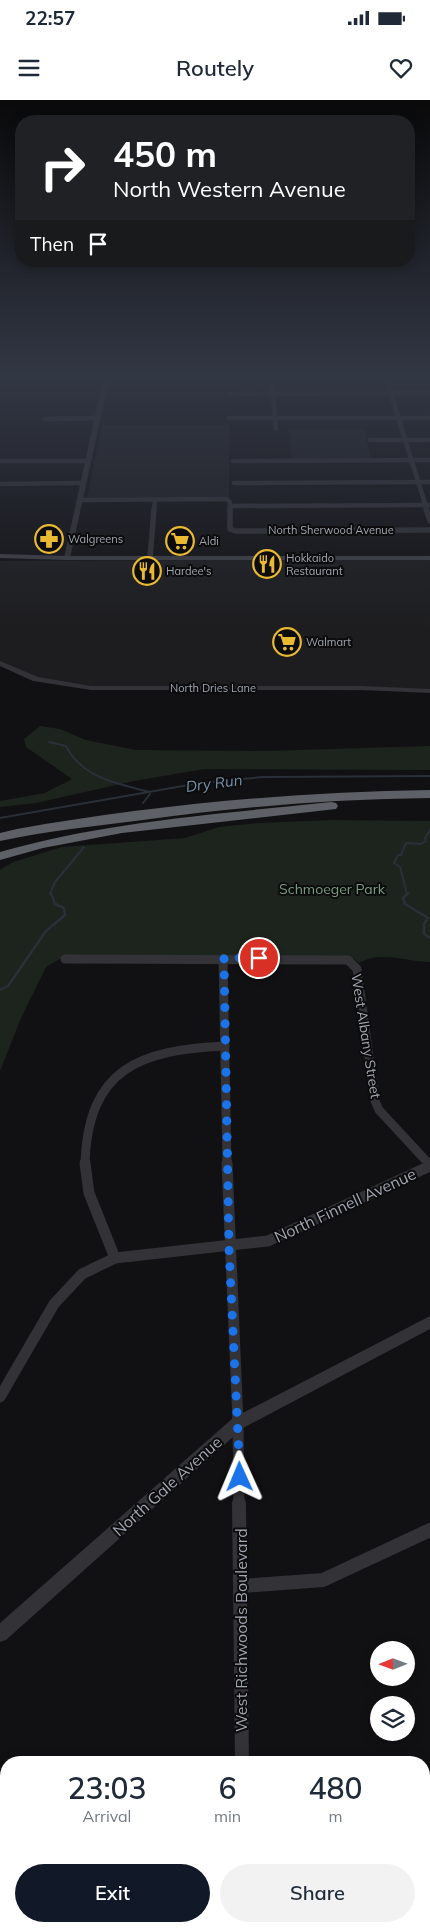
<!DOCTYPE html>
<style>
:root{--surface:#fff;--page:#f2f2f3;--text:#1f2937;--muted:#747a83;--accent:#111827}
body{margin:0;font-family:Mulish,sans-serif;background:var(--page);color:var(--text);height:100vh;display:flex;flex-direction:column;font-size:19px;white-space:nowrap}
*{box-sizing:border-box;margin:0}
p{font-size:16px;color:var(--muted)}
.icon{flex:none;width:28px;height:28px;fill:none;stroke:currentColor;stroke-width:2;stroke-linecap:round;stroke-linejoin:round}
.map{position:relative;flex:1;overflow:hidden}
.drawer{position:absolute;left:0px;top:1656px;width:430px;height:176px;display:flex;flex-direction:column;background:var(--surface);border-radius:20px 20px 0 0;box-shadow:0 2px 12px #0003}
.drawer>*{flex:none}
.banner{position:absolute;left:15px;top:15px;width:400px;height:152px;border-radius:20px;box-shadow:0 2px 12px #0003;background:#202124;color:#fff;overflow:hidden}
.needle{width:32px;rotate:269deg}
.tools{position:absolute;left:370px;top:1541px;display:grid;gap:10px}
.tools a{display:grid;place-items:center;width:45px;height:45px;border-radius:50%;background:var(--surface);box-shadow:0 2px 12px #0003;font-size:25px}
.pin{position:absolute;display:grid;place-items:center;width:42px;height:42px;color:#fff;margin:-21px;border:2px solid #fff;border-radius:50%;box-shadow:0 1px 5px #0007}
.me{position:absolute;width:55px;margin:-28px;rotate:359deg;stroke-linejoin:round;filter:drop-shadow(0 0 4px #0008)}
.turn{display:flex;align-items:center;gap:18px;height:105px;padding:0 15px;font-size:22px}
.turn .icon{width:65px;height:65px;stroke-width:2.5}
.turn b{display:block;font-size:35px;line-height:42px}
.then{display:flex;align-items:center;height:48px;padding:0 15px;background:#0003;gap:10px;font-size:19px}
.eta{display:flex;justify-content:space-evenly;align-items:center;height:85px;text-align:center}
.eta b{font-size:30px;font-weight:600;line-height:35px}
.cta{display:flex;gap:10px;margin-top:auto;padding:10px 15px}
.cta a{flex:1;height:58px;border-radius:30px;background:var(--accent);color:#fff;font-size:20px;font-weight:600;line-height:58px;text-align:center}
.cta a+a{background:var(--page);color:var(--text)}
.status{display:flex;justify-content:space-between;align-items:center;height:35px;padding:0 25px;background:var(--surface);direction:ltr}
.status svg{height:14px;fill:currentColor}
header{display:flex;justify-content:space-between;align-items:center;height:65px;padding:0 15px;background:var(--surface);font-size:22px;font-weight:600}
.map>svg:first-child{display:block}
</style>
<div class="status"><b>22:57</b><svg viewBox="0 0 49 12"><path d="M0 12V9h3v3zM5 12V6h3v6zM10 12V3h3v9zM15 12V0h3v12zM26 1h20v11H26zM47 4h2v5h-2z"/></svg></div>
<header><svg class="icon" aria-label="menu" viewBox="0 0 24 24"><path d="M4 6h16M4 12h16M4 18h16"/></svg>Routely<svg class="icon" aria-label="heart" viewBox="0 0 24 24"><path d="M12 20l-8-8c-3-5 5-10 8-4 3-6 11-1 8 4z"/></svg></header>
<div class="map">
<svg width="430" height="1832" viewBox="0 0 430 1832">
<rect width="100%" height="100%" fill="#111012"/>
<g fill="#1d1d1f">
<path d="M 102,325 L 229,325 L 229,397 L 87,398 Z"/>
<path d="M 289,330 L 364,330 L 371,359 L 292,360 Z"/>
<path d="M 430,459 L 430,591 L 94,588 L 40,580 L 0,562 L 0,461 Z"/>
</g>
<g fill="#1d241e">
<path d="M 40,626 L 60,629 L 86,640 L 136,650 L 265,651 L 430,646 L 430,670 L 205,669 L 134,681 L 36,703 L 0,707 L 0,701 L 45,693 L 72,679 L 26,647 L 24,639 Z"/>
<path d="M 332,720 L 430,721 L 430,862 C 408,862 380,850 359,863 L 353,858 L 60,859 L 46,867 L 21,918 L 0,971 L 0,770 L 13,762 L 62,747 L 185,738 L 219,727 L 259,723 Z"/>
</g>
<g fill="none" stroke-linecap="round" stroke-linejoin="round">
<g stroke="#2a3037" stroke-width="2">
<path d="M 49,642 L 66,646 C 82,678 118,684 150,692"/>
<path d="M 143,703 L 150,694"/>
<path d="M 0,718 L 200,683 L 263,677 L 430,676"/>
<path d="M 50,794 L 55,782 L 84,747"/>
<path d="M 407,794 L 400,767 L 394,763 L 398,755 L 401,755 L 406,743 L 421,744 L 426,741 L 425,738 L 430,730"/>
</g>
<g stroke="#2a3037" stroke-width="2.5">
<path d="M 408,793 L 403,798 L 405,804 L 428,818 L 424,824 L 424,834 L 430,838"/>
<path d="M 0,890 L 8,886 L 46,831 L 65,815 L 64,808 L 55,804 L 51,793"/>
</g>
<g stroke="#323237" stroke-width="4.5">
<path d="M 271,275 L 276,329"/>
<path d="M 385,275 L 427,410"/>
<path d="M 230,294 L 430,293"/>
<path d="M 229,318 L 430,318"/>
<path d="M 45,319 L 97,318"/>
<path d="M 370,340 L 430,340"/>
<path d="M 0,361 L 88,361"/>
<path d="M 233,361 L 430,360"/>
<path d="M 234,383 L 430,382"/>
<path d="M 0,384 L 84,383"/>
<path d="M 80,400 L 227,399 L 230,402 L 230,410"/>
<path d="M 230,406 L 430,405"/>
<path d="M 154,410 L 155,400"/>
</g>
<g stroke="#323237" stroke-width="5.5">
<path d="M 230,409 L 230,429 L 235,431 L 430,430"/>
<path d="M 426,409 L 430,421"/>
<path d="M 150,458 L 154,409"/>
</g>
<g stroke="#323237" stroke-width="9">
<path d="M 223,858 L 227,1064"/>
<path d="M 65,859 L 348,860 L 357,869 L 375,1001 L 379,1010 L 429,1064"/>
<path d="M 85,1064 C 88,968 140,950 225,946"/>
</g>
<g stroke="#323237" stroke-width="11">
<path d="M 85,1063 L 89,1093 L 115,1158"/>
<path d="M 227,1063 L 238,1323 L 239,1404"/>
<path d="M 428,1063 L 430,1065"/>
<path d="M 0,1297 L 54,1204 L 82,1174 L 115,1158 L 268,1141 L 430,1066"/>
</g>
<g stroke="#323237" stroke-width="14">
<path d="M 239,1403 L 242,1662"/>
<path d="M 242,1486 L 323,1480 L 430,1430"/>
<path d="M 424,1713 L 430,1713"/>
<path d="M 0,1718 L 6,1720"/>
<path d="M 246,1826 L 247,1832"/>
<path d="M 8,1832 L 11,1826"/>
</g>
<g fill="#323237" fill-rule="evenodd">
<path d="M 104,275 L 110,275 L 70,458 L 67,460 L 64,458 Z"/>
<path d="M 0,561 L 38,577 L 91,586 L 362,586 L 430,589 L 430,593 L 362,590 L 91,590 L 33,581 L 0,566 Z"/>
<path d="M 430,1216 L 430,1229 L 243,1328 L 6,1540 L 0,1542 L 0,1523 L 233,1318 Z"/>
</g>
<path fill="#404147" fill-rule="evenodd" d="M 0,454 L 67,456 L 430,456 L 430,460 L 67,460 L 0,458 Z"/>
<path fill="#56585e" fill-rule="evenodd" d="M 4,275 L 11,275 L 0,283 L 0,278 Z"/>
<g fill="#5e6067" fill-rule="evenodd">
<path d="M 430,690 L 430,698 C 334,699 238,707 143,720 C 95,726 47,731 0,741 L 0,733 L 17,729 C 153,705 292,692 430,690 Z"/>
<path d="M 331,702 L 336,703 L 338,706 L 336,709 L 122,733 L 43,748 L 0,760 L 0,752 C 108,721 220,714 331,702 Z"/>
</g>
</g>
<linearGradient id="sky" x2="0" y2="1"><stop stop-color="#09090a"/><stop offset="0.52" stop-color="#323744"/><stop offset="1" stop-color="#323744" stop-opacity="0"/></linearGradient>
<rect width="430" height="531" fill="url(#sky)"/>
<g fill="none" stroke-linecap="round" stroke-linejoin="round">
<path stroke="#1a73e8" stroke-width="9" stroke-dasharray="0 16.2" d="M 240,1377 L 229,1148 L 224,858 L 259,858"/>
</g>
<defs>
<symbol id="pharmacy-ring" viewBox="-11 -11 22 22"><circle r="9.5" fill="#0c0c0d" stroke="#e9ba31" stroke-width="1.5"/><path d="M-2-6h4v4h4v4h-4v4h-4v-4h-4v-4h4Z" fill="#e9ba31"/></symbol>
<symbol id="supermarket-ring" viewBox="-11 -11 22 22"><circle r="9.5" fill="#0c0c0d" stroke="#e9ba31" stroke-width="1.5"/><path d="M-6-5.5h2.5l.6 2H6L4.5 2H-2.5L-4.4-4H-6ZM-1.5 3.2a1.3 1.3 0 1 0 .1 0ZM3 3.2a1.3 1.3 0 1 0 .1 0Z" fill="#e9ba31"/></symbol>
<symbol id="restaurant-ring" viewBox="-11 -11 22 22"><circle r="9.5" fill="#0c0c0d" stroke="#e9ba31" stroke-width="1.5"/><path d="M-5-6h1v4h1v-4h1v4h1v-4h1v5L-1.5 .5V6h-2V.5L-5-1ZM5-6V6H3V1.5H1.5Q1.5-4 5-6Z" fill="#e9ba31"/></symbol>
</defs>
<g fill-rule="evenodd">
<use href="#pharmacy-ring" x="33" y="423" width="32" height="32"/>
<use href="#supermarket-ring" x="164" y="425" width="32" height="32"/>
<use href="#restaurant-ring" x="251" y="448" width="32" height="32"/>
<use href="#restaurant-ring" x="131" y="455" width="32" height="32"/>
<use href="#supermarket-ring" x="271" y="526" width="32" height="32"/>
</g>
<g text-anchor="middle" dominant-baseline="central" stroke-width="4" stroke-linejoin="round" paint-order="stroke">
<g font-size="11" fill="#a2a6b2" stroke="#0c0c0d">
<text x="331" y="430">North Sherwood Avenue</text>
<text x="213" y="588">North Dries Lane</text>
</g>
<g font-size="11" fill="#a2a6b2" stroke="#0c0c0d" text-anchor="start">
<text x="68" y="439">Walgreens</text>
<text x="199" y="441">Aldi</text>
<text x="286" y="458">Hokkaido<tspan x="286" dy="13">Restaurant</tspan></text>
<text x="166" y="471">Hardee's</text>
<text x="306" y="542">Walmart</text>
</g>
<g font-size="14" fill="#7a9d7f" stroke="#0c0c0d">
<text x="332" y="789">Schmoeger Park</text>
</g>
<g font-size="14" fill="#a2a6b2" stroke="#0c0c0d">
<text transform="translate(366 936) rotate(81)">West Albany Street</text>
</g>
<g font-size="15" font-style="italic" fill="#7a91ac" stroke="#0c0c0d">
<text transform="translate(214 683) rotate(-7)">Dry Run</text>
</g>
<g font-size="16" fill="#a2a6b2" stroke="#0c0c0d">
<text transform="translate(345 1105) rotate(-25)">North Finnell Avenue</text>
<text transform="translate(167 1386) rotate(-42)">North Gale Avenue</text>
<text transform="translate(241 1530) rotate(-90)">West Richwoods Boulevard</text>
</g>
</g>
</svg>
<div class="tools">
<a><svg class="needle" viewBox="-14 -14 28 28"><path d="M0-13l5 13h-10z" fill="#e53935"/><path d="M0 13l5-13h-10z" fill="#747a83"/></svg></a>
<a><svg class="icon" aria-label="layers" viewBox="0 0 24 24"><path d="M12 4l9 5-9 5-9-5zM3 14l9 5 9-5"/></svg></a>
</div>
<div class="pin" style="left:259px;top:858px;background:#d93025"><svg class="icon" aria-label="arrive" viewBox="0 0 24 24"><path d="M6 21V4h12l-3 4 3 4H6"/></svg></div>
<svg class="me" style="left:240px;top:1377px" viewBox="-20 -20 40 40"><path d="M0-17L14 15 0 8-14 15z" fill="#1a73e8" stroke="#fff" stroke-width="4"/></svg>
<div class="banner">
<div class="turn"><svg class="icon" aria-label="right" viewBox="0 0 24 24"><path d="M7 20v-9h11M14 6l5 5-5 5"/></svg><div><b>450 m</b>North Western Avenue</div></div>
<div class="then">Then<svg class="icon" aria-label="arrive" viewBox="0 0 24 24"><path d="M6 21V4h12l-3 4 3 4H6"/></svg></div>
</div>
<section class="drawer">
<div class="eta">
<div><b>23:03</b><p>Arrival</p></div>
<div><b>6</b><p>min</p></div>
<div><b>480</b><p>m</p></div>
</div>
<div class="cta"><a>Exit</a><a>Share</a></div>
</section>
</div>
